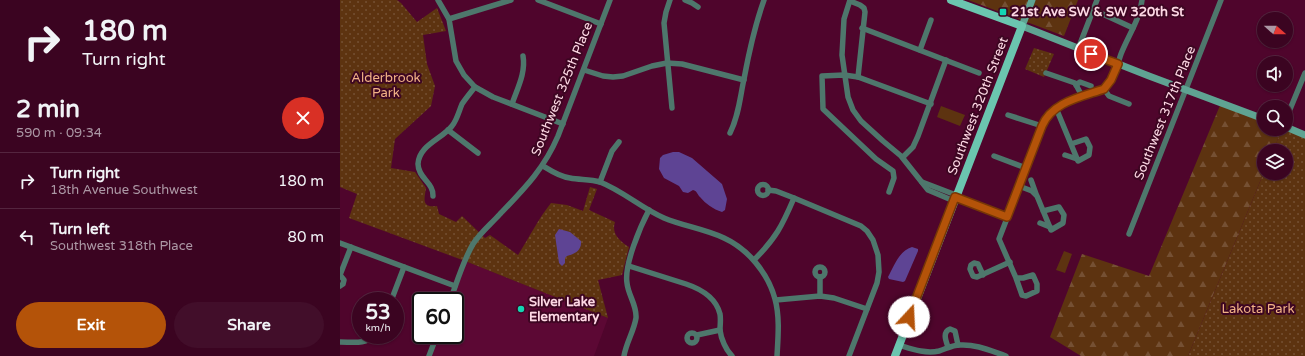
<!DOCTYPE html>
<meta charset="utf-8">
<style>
:root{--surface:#3b0421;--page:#420e2a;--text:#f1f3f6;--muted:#ac98a5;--line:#54253f;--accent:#b45309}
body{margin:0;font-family:"Varela Round",sans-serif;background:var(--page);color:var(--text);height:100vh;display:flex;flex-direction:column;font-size:15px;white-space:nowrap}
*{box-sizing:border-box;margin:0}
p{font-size:13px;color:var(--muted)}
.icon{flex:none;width:22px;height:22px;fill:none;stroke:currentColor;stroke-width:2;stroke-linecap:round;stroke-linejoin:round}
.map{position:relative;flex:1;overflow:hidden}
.drawer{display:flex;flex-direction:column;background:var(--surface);width:340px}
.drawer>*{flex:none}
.top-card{background:#3b0421;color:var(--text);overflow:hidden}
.needle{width:26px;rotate:111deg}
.tools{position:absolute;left:917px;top:12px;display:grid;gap:8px}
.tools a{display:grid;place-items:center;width:36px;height:36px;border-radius:50%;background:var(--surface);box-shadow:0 1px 3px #0004,0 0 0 1px var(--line);font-size:20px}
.speed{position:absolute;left:12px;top:292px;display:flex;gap:8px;font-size:20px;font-weight:700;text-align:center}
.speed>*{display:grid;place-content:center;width:52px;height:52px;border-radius:50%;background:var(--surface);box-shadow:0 1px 3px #0004,0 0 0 1px var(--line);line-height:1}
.speed small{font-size:10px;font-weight:400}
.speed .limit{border:2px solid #111;border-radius:6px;background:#fff;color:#111}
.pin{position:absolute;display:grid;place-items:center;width:34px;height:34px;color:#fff;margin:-17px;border:2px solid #fff;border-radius:50%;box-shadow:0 1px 4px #0007}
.me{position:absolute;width:44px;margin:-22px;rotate:20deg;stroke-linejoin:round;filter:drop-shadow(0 0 3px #0008)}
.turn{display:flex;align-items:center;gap:14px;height:84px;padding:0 16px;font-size:18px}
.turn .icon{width:52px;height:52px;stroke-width:2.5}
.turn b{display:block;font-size:28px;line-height:34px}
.round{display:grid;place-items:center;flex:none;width:42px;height:42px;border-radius:21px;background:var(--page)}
.head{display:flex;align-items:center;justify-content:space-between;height:68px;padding:0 16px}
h1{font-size:24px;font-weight:700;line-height:30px}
.cta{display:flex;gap:8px;margin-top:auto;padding:8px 16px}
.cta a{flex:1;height:46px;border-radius:24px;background:var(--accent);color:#fff;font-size:16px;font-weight:700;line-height:46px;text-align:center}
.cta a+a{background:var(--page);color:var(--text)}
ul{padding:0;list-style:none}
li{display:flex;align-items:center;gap:12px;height:56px;padding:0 16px;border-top:1px solid var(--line)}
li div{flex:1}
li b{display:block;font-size:15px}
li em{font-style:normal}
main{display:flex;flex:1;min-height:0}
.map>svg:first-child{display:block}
</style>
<main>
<section class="drawer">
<div class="top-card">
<div class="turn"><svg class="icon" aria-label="right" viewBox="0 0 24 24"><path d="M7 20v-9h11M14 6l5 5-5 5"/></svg><div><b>180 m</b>Turn right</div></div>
</div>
<div class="head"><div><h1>2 min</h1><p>590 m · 09:34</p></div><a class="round" style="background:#d93025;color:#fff"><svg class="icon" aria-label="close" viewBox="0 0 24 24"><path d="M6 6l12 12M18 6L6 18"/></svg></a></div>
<ul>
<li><svg class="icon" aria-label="right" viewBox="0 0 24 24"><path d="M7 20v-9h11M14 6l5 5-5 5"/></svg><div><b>Turn right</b><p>18th Avenue Southwest</p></div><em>180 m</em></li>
<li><svg class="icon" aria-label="left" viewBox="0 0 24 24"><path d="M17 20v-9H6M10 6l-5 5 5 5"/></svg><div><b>Turn left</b><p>Southwest 318th Place</p></div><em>80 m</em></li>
</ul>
<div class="cta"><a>Exit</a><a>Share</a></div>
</section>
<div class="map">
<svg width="965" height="356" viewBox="0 0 965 356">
<defs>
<pattern id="forest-firs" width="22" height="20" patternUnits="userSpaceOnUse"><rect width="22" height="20" fill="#5d3310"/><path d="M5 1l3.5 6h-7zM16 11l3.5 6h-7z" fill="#755033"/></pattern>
<pattern id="park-dots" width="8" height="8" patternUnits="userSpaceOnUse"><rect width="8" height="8" fill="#5d3310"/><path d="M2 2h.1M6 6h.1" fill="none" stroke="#755033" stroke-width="1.8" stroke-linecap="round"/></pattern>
</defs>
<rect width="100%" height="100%" fill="#4f052c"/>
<path fill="#5c0834" d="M 125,261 L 268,318 L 254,356 L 89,356 L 97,335 L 115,335 L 115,301 L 110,301 Z"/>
<g fill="url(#forest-firs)">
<path d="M 628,0 L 738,0 L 724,36 Z"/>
<path d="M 881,103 L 924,119 L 924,129 L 942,129 L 933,151 L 924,151 L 924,172 L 848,356 L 741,356 L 710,337 L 742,254 L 809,276 Z"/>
</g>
<g fill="url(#park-dots)">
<path d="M 0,0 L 57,0 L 61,3 L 77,22 L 97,8 L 106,31 L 83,35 L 87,64 L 95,86 L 91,106 L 55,139 L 51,168 L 75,172 L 86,188 C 85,197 80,208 97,206 L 99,214 L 116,222 L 122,216 L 145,238 L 150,235 L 178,255 C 189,238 198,219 211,203 L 227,205 L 243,211 L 250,187 L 257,189 L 249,210 L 275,222 C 271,234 280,241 289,247 L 282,275 L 258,280 L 268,318 L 125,261 L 9,218 L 17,194 L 0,187 Z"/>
<path d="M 694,48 L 714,54 L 704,77 L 685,69 Z"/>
<path d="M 942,129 L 946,129 L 965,135 L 965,356 L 848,356 L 924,172 L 924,173 L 946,173 L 946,151 L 933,151 Z"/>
</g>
<g fill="#5d3310">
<path d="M 601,106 L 625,115 L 620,126 L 597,117 Z"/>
<path d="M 724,251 L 732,254 L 725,273 L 716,270 Z"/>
</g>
<g fill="#5e4494">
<path d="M 333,152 L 339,152 L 352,158 L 382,184 L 387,199 L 385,210 L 382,212 C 373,209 366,204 360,197 C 357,194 357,191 353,190 L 348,193 L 343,192 L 339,186 L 324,178 L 319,169 L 320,158 L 323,155 Z"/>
<path d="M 219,229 L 230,232 L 241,241 C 242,250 235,254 227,256 L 225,258 L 225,263 L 222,266 L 219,263 L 215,235 Z"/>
<path d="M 572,247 L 578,249 L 578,251 L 565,281 L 563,282 L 549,279 L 548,277 C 554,266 559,251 572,247 Z"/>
</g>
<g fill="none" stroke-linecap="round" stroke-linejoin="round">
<g stroke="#4e776c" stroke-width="5.5">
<path d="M 98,0 L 109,19 L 116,61 L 124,75 L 135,87 L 153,97 L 223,124"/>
<path d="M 198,0 L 261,24"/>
<path d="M 330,0 L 326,12 L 324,23 L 332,108"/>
<path d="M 345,0 L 352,3 L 358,7"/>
<path d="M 510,0 L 504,19 L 502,55 L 508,97 L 513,110 L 521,121 L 543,141 L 561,156 L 588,190 L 614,201"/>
<path d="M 510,1 L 520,5 L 524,8 L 525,12 L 518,77"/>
<path d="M 754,10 L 793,28"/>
<path d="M 109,19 L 171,0"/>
<path d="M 522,28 L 639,73"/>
<path d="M 738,49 L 757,0"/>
<path d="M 580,50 L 591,20"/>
<path d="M 244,70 L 263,76 L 273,77 L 283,76 L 312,66 L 327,63 L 342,64 L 404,80"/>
<path d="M 706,73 L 735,83 L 742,96"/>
<path d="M 736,85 L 740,82 L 751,86"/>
<path d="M 764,89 L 769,96 L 789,104"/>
<path d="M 172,104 C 177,89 186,73 183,56"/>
<path d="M 716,108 L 738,161 L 749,155 L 750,147 L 746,139 L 731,144"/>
<path d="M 668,115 L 702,126"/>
<path d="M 946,119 L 965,73"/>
<path d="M 108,130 L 138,153"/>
<path d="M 390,133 C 399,115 400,97 404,79 C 409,52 415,25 424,0"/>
<path d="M 725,155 L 737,159"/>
<path d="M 654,156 L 686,168"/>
<path d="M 563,157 L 573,147 L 578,136 L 606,60"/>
<path d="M 203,166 C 211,171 220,177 230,178 C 240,180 250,179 260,182 C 283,191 301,208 324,218 C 343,226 365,229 384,238 C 408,249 428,273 435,299 C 440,317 438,338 437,356"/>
<path d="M 691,180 L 696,194"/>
<path d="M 260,182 L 272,151 L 279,142"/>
<path d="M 582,182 L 616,195"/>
<circle cx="423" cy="190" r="5.5"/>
<path d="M 679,186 L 692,191 L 697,196 L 711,230 L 723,223 L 724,215 L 719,207 L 703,211"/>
<path d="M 428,190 L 436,191 L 454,198 L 521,226 L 527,231 L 533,240 L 538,255 L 539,272 L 537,283 L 509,356"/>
<path d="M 549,192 L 554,178 L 553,171 L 536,159 L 483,109 L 482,76 L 504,75 L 518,77 L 591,104"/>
<path d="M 93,196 C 94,183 78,178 78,164 C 79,145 102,139 112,126 C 117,120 119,111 122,104 C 126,98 131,92 135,87"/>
<path d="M 615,197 L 667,217"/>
<path d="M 700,223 L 710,227"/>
<path d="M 789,234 L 881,0"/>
<path d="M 0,243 L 115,286"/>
<path d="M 414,260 C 436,238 442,226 454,198"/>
<path d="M 289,266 L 346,284 C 361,289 376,298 380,314 C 381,320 380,325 380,330 C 381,339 386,350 392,356"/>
<circle cx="480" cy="272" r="5"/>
<path d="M 0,275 L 11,247"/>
<path d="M 0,275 L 4,280 L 3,284 L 0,286"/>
<path d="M 643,275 L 638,264 L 634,263 L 631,265 L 630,269 L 633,276 L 637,277 L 670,262"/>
<path d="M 676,278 L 683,278 L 693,275 L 697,284 L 697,291 L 686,296 L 682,295 L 676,278 L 659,239 L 705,120 C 714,106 730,100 746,94 C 751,92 758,92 763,89 C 774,83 777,65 781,54 C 788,36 800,19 802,0"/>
<path d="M 480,296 L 480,277"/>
<path d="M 436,300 L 480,296 L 494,298 L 527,309"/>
<path d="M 51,301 L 64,267"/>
<path d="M 110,301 C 117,282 123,261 133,244 C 140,233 151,224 160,214 C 184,189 204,169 218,136 L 270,0"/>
<circle cx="352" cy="338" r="5"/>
<path d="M 357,335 L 380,330"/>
<path d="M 0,342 C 13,342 25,345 35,335"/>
<path d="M 559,345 C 572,349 585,354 599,351 C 606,349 612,345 620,345 C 636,344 651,351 666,356"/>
<path d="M 608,347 C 606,341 602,332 610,329 L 615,331 L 618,345"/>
<path d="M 89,356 L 97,335"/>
<path d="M 284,356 C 286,343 294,331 296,318 C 297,305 288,295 287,283 C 284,265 300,227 309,210"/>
</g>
<g stroke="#5fa392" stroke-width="7">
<path d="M 692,0 L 682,26 L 809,76 L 924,119"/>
<path d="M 946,127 L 965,135"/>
</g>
<path stroke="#6bc5af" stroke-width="8" d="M 555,356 L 682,26 L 611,0"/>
</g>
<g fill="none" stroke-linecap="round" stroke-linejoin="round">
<defs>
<path id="route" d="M 569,317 L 615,197 L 667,217 L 702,126 C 712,102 741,97 764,89 L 771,80 L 778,64 L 751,54"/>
</defs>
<use href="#route" stroke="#753606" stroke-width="10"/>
<use href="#route" stroke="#b45309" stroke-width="7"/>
</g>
<g fill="#14d5b3" stroke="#3d0622" stroke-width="1.5">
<rect x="659" y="8" width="8" height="8" rx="2"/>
<circle cx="181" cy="309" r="4"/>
</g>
<g text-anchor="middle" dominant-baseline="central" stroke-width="4" stroke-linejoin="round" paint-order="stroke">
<g font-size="13" font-weight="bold" fill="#fed9e5" stroke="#3d0622" text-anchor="start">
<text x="671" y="12">21st Ave SW &amp; SW 320th St</text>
<text x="189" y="302">Silver Lake<tspan x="189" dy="15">Elementary</tspan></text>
</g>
<g font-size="13" fill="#f1b286" stroke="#3d0622">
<text x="46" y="78">Alderbrook<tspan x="46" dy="15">Park</tspan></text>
<text x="918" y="309">Lakota Park</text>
</g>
<g font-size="13" fill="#fed9e5" stroke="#3d0622">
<text transform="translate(222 89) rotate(-68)">Southwest 325th Place</text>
<text transform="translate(638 106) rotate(-69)">Southwest 320th Street</text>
<text transform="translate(825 113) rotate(-68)">Southwest 317th Place</text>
</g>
</g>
</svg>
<div class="tools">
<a><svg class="needle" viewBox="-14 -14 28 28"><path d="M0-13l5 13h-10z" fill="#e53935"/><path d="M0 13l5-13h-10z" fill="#ac98a5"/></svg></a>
<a><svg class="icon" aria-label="sound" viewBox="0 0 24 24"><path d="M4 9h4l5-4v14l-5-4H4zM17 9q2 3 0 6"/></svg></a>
<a><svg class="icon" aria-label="search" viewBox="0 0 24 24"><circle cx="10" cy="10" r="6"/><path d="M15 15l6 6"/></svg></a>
<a><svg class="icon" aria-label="layers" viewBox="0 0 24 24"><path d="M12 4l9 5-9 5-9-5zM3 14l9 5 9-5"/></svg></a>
</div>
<div class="speed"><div>53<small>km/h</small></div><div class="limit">60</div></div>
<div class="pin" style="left:751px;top:54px;background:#d93025"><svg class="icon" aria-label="arrive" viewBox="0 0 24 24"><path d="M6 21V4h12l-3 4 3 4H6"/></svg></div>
<svg class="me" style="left:569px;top:317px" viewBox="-20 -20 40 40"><circle r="19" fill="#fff"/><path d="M0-13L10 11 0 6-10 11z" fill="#b45309"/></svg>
</div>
</main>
